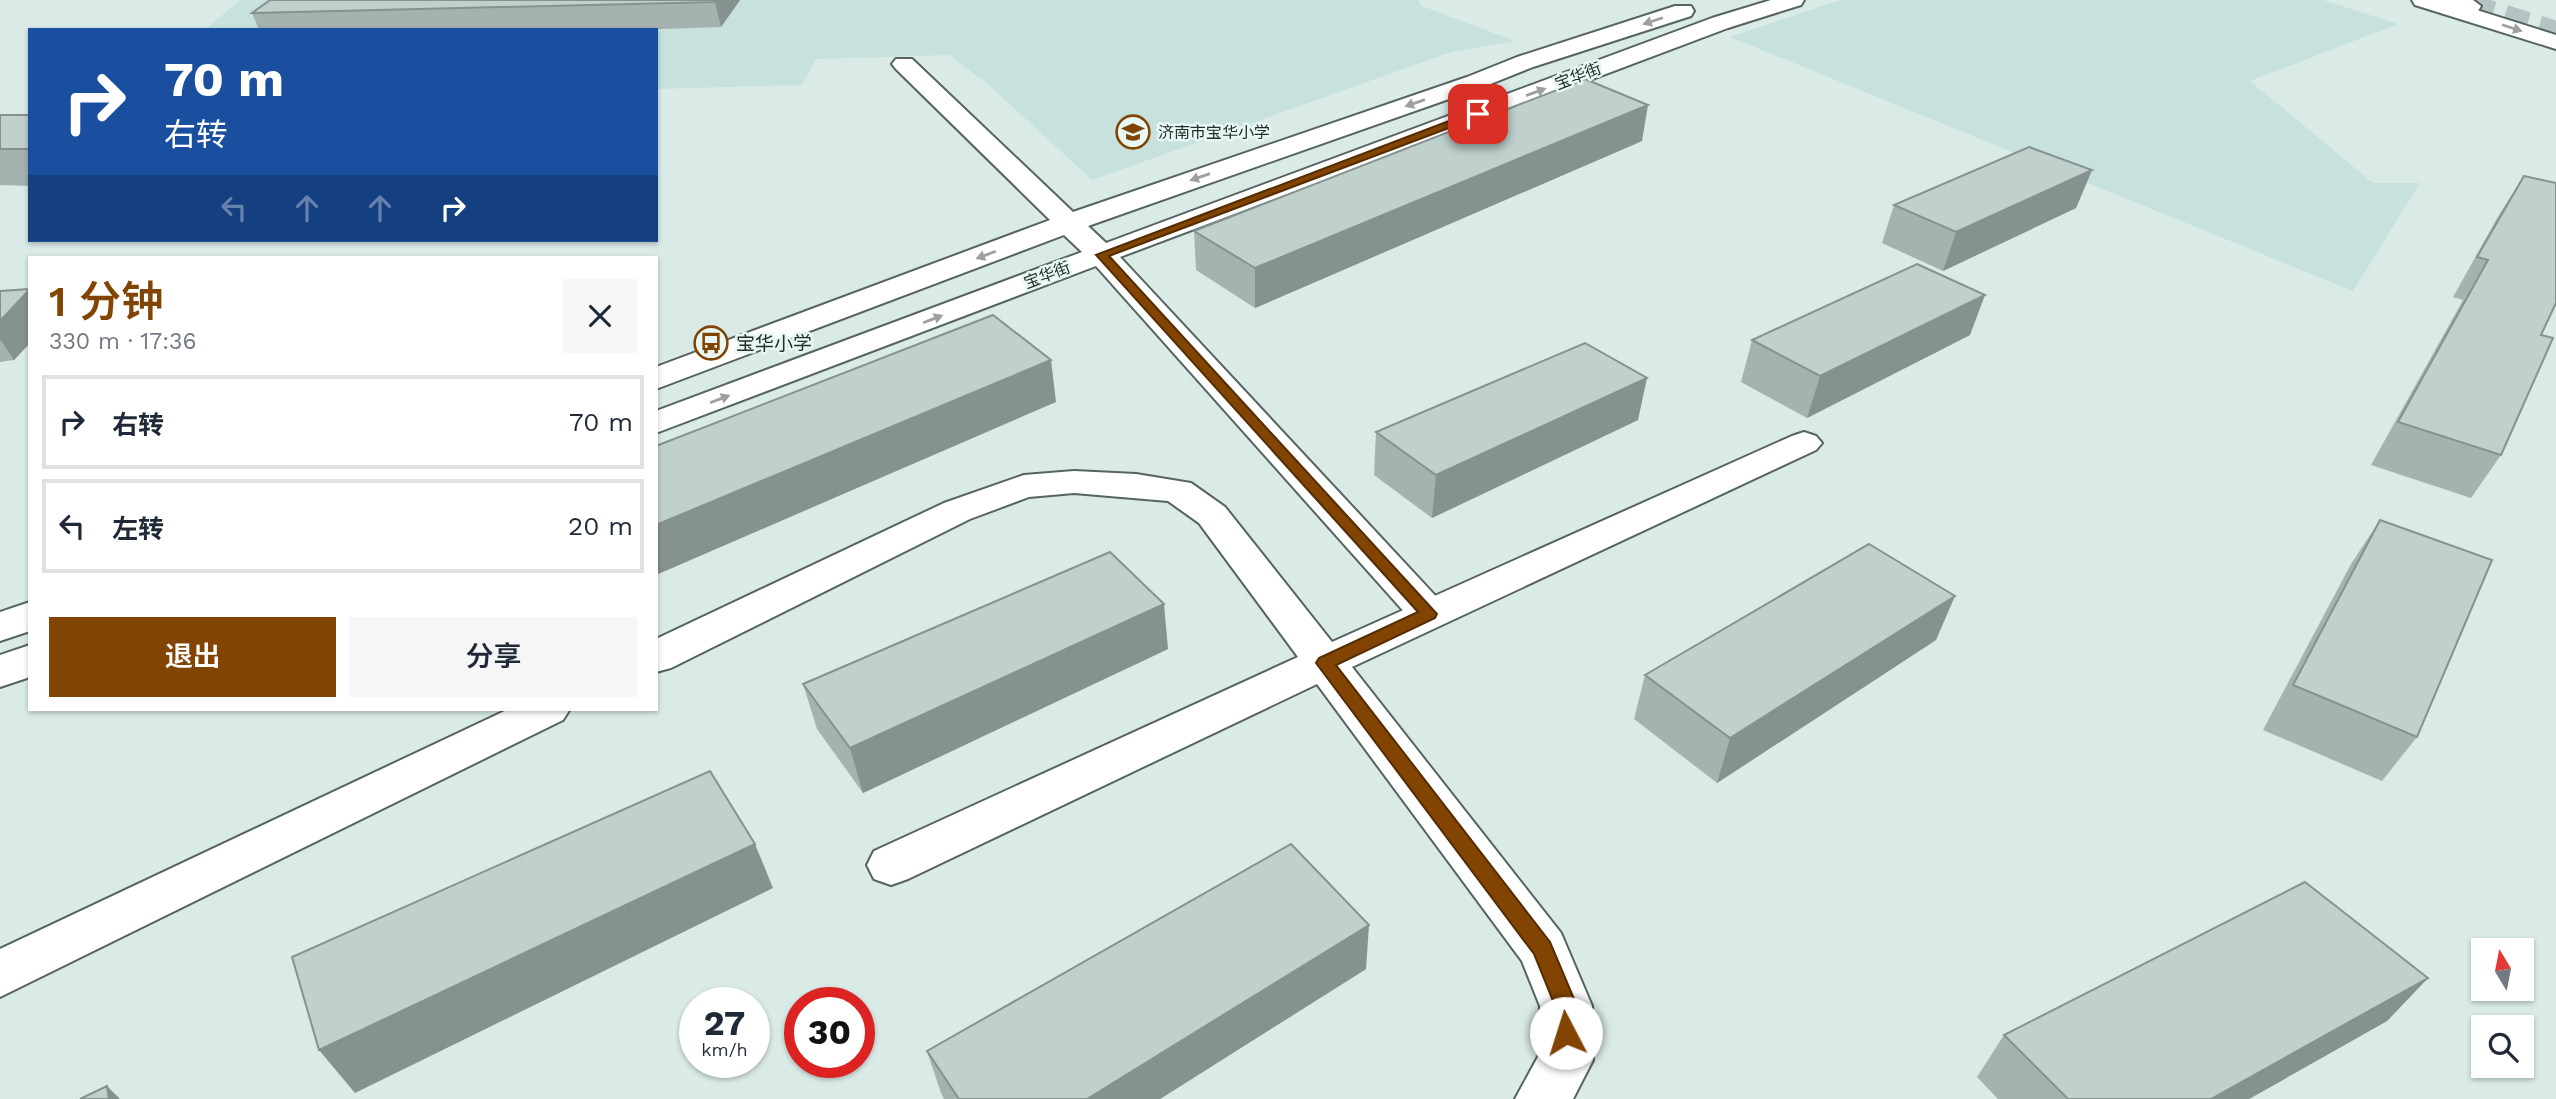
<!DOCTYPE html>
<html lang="zh">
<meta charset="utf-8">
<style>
:root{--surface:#fff;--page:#f6f6f7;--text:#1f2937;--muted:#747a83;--line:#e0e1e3;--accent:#824402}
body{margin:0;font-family:"Work Sans","Noto Sans SC",sans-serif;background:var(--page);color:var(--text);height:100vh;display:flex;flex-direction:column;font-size:26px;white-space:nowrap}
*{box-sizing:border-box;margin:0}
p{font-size:23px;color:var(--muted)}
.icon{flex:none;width:38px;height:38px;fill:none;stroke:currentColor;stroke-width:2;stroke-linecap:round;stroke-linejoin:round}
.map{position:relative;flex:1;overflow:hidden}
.details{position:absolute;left:28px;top:256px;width:630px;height:455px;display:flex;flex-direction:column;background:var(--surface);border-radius:0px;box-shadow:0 2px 5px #0004}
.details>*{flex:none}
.top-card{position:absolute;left:28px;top:28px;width:630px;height:214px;border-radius:0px;box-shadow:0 2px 5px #0004;background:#1a4fa0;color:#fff;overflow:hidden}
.needle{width:46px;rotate:350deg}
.controls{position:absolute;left:2471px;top:938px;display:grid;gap:14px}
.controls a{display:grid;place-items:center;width:63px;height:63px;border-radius:0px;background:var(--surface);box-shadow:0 2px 5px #0004;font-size:35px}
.speed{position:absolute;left:679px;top:987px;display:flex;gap:14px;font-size:35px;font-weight:700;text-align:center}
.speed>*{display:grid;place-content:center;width:91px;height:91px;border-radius:50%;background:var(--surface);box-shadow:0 2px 5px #0004;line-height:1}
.speed small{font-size:18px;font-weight:400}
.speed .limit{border:10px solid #d22;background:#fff;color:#111}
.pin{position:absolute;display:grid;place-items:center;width:60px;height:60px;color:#fff;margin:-30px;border-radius:14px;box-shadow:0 4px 10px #0006}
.me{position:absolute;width:77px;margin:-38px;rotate:355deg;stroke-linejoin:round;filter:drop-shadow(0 0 5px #0008)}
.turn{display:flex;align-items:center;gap:24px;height:147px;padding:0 21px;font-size:32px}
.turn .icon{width:91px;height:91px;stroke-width:2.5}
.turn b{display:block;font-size:49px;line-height:60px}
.lanes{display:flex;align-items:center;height:66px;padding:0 21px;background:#0003;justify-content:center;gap:35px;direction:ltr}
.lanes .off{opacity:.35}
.round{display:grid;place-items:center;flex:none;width:74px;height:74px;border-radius:0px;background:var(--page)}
.overview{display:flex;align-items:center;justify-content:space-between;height:119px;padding:0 21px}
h1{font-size:42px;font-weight:600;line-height:52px;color:var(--accent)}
.cta{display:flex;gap:14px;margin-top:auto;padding:14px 21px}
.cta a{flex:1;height:80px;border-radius:0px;background:var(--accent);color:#fff;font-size:28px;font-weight:600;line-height:80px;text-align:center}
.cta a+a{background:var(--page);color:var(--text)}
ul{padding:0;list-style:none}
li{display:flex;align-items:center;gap:21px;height:94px;margin:0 14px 10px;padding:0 7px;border:4px solid var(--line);border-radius:0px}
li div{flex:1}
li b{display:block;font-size:26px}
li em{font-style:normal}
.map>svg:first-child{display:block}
</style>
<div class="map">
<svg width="2556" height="1099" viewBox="0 0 2556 1099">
<rect width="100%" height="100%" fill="#d9eae7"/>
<g fill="#c7e2dd">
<path d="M 241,0 L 1418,0 L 1422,6 L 1515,41 L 1451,52 L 1092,180 L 989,85 L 949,55 L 816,59 L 802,85 L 656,89 L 656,30 L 204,30 Z"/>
<path d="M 1840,0 L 2323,0 L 2398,24 L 2250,81 L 2373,183 L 2420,183 L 2353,291 L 1730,37 Z"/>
</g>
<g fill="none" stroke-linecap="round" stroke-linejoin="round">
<path stroke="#b5c4c2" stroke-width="24" stroke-dasharray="24 12" stroke-linecap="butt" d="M 2470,6 L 2556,33"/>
<defs>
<g id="street">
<path d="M 1804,432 L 1816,436 L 1822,443 L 1816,450 L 1352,667 L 1561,933 L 1592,1006 L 1593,1060 L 1573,1099 L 1515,1099 L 1539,1055 L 1540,1006 L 1522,961 L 1317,684 L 908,879 L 891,885 L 874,879 L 867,865 L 874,851 L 1298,657 L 1199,523 L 1168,501 L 1074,493 L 1029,497 L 970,519 L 671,668 L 656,672 L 656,639 L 944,503 L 1024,475 L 1074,471 L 1136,474 L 1191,483 L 1225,507 L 1332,642 L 1792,436 Z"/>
<path d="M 509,709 L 570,709 L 563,720 L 0,997 L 0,949 Z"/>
</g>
<g id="secondary">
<path d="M 1771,0 L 1804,0 L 1801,5 L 1728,28 L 1120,257 L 1443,604 L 1449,614 L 1443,624 L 1429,628 L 1415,624 L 1096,266 L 656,433 L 656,411 L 1082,252 L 1064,235 L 656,389 L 656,367 L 1050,220 L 896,69 L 892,64 L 896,59 L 912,59 L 1073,212 L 1467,77 L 1517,57 L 1675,6 L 1691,6 L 1694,11 L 1691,16 L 1533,67 L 1483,87 L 1088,226 L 1106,243 L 1712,18 Z"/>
<path d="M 2441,0 L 2473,0 L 2481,6 L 2478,11 C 2467,13 2448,9 2441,0 Z"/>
<path d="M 30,602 L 30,631 L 0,641 L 0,612 Z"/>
<path d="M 30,645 L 30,677 L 0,687 L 0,655 Z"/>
</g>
<path id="primary" d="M 2412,0 L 2445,0 L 2556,35 L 2556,49 L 2415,5 Z"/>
</defs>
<use href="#street" stroke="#556461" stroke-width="4"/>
<use href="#secondary" stroke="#556461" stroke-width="4"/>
<use href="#primary" stroke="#556461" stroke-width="4"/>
<use href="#street" fill="#fff" fill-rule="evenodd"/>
<use href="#secondary" fill="#fff" fill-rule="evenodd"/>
<use href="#primary" fill="#fff" fill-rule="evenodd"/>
</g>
<g fill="#a4b3b0">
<path d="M 740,0 L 721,27 L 633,30 L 259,30 L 252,13 Z"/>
<path d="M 0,115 L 30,115 L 30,186 L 0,185 Z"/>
<path d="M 1642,141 L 1255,308 L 1196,270 L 1194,231 Z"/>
<path d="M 2092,170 L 2076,208 L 1943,271 L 1882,243 L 1894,205 Z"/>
<path d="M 2524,176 L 2541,335 L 2501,455 L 2471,498 L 2371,465 L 2463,300 L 2453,297 L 2500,213 Z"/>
<path d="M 30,289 L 30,343 L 14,360 L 0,362 L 0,321 Z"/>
<path d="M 1970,335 L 1807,418 L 1741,382 L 1752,340 Z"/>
<path d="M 1638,420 L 1432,518 L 1374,475 L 1376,432 Z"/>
<path d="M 2380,520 L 2417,737 L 2382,781 L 2263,730 L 2351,564 Z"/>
<path d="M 1936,640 L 1717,783 L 1634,719 L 1645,675 Z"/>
<path d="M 1168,649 L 863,793 L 817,729 L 803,684 Z"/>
<path d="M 1366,969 L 1160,1099 L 944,1099 L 941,1093 L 927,1051 Z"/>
<path d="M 2428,978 L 2387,1021 L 2249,1099 L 1998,1099 L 1977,1077 L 2004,1035 Z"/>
</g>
<g fill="#869290">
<path d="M 716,0 L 740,0 L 721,27 L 715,2 Z"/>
<path d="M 1648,105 L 1642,141 L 1255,308 L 1255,268 Z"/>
<path d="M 2092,170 L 2076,208 L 1943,271 L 1956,232 Z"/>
<path d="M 30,289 L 30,343 L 14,360 L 0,339 L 0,321 Z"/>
<path d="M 1985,295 L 1970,335 L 1807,418 L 1820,376 Z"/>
<path d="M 1051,360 L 1056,402 L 656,575 L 656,525 Z"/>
<path d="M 1647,378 L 1638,420 L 1432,518 L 1436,475 Z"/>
<path d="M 1955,596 L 1936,640 L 1717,783 L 1730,738 Z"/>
<path d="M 1164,604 L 1168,649 L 863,793 L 850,748 Z"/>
<path d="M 755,844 L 773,888 L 355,1093 L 319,1050 Z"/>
<path d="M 1369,925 L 1366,969 L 1160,1099 L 1087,1099 Z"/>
<path d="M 2428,978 L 2387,1021 L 2249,1099 L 2211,1099 Z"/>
<path d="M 107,1086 L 120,1099 L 109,1099 Z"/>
</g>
<g fill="#bfd0cd" stroke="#869290" stroke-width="2">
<path d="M 270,0 L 716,0 L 715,2 L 252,13 Z"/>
<path d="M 1585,79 L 1648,105 L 1255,268 L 1194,231 Z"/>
<rect x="0" y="115" width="30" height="34"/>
<path d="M 2029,147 L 2092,170 L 1956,232 L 1894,205 Z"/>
<path d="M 2524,176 L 2556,183 L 2556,303 L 2541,335 L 2553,338 L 2501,455 L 2398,422 L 2488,260 L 2477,257 Z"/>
<path d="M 1917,264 L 1985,295 L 1820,376 L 1752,340 Z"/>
<path d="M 30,289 L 0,321 L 0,291 Z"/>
<path d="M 993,315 L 1051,360 L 656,525 L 656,446 Z"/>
<path d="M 1585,343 L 1647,378 L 1436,475 L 1376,432 Z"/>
<path d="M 2380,520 L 2492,560 L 2417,737 L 2293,685 Z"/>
<path d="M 1869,544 L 1955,596 L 1730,738 L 1645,675 Z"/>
<path d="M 1110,552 L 1164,604 L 850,748 L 803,684 Z"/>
<path d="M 710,771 L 755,844 L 319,1050 L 292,957 Z"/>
<path d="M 1291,844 L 1369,925 L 1087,1099 L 959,1099 L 927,1051 Z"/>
<path d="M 2305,882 L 2428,978 L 2211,1099 L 2068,1099 L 2004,1035 Z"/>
<path d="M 107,1086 L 109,1099 L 80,1099 Z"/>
</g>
<defs><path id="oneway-solid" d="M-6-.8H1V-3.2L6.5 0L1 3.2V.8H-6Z" transform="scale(1.75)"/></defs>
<g fill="#9ea0a0">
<use href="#oneway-solid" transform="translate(1653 21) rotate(162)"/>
<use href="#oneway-solid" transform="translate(2512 28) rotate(18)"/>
<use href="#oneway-solid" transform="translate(1536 92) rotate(-20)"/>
<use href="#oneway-solid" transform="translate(1415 103) rotate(161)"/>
<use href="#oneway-solid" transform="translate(1200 177) rotate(161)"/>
<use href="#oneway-solid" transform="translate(986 255) rotate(159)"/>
<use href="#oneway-solid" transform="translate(933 319) rotate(-21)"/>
<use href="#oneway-solid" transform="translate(720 399) rotate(-21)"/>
</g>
<path fill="#824402" stroke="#542c01" stroke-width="2" d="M 1478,110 L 1483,114 L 1481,116 L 1109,256 L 1437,614 L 1435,618 L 1336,665 L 1550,942 L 1577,1006 L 1577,1033 L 1574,1040 L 1566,1043 L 1558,1040 L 1555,1033 L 1555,1006 L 1534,954 L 1316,663 L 1319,658 L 1418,612 L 1096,255 Z"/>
<defs>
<symbol id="school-ring" viewBox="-11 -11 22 22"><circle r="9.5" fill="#e6f7f4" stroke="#824402" stroke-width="1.5"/><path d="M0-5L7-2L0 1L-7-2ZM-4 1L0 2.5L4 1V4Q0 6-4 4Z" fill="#824402"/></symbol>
<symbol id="bus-ring" viewBox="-11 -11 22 22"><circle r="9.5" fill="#e6f7f4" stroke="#824402" stroke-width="1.5"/><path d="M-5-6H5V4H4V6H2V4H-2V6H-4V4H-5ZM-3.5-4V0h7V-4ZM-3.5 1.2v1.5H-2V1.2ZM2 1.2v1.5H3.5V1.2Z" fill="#824402"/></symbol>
</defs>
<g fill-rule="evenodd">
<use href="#school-ring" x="1114" y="113" width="38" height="38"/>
<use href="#bus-ring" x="692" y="324" width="38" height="38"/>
</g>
<g text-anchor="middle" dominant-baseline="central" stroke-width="5" stroke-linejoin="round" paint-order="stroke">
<g font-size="16" fill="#272d2c" stroke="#e6f7f4">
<text transform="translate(1578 76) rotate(-21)">宝华街</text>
<text transform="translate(1047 275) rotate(-21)">宝华街</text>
</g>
<g font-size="16" fill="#272d2c" stroke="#e6f7f4" text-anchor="start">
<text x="1158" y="132">济南市宝华小学</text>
</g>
<g font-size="19" fill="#272d2c" stroke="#e6f7f4" text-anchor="start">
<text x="736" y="343">宝华小学</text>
</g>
</g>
</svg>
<div class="controls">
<a><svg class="needle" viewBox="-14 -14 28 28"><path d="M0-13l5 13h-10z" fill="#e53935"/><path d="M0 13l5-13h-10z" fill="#747a83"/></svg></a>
<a><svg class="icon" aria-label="search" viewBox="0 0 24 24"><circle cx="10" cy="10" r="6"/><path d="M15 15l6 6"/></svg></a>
</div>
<div class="speed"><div>27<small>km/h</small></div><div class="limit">30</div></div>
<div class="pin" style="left:1478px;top:114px;background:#d93025"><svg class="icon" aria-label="arrive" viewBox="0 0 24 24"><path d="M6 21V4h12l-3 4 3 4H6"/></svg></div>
<svg class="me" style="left:1566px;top:1033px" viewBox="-20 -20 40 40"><circle r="19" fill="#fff"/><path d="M0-13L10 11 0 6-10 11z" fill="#824402"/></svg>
<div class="top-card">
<div class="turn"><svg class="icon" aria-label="right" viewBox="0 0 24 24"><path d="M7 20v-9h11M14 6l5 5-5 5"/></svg><div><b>70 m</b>右转</div></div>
<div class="lanes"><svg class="icon off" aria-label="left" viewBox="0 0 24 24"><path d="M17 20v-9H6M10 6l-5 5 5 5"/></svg><svg class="icon off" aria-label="ahead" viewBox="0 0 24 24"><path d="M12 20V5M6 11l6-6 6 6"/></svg><svg class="icon off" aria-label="ahead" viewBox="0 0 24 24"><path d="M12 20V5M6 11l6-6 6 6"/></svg><svg class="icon" aria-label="right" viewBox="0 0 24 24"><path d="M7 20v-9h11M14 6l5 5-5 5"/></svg></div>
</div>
<section class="details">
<div class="overview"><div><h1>1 分钟</h1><p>330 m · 17:36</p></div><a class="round"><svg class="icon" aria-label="close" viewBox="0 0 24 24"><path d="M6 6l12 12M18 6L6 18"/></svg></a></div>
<ul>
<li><svg class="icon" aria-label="right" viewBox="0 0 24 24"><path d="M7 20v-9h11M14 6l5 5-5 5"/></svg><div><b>右转</b></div><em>70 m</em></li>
<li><svg class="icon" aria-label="left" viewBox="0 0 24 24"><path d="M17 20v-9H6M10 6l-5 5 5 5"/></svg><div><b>左转</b></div><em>20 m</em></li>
</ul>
<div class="cta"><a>退出</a><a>分享</a></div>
</section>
</div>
